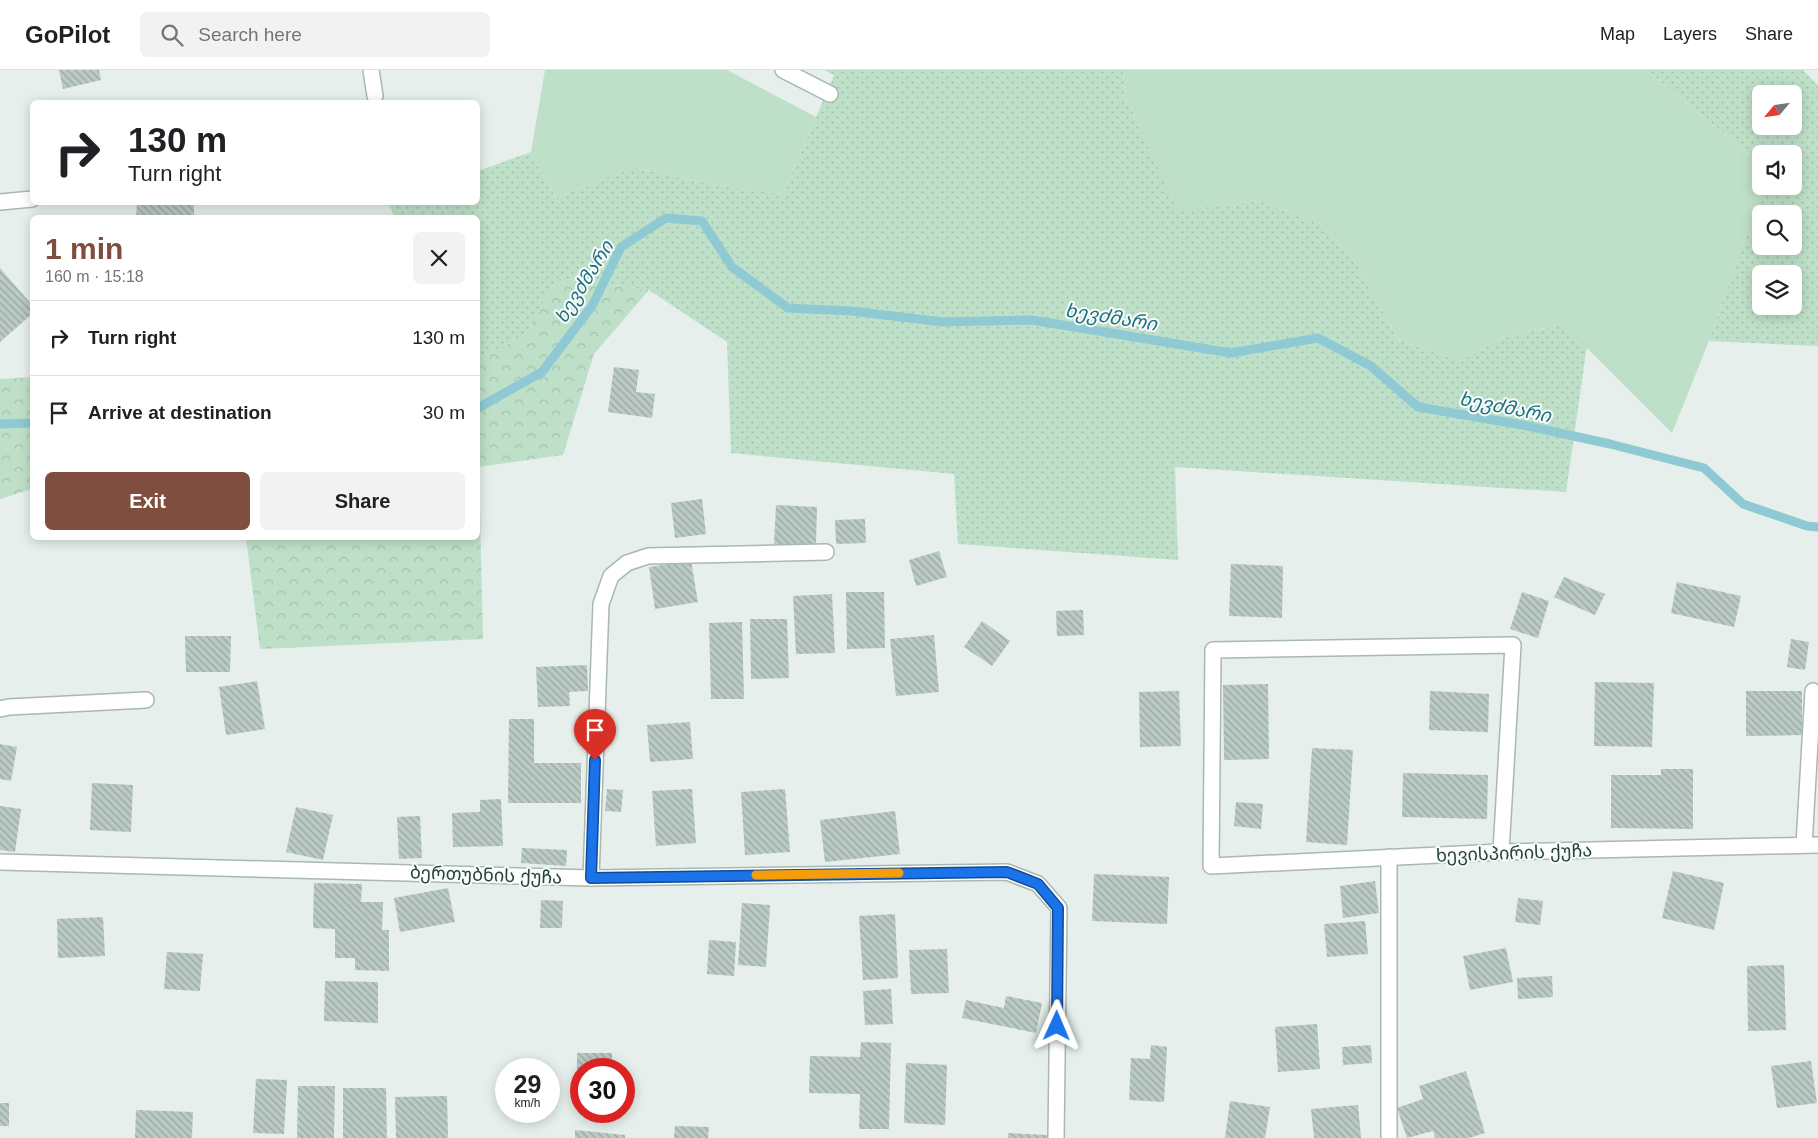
<!DOCTYPE html>
<meta charset="utf-8">
<style>
:root{--surface:#fff;--page:#f2f2f2;--text:#202124;--muted:#757577;--line:#e0e0e0;--accent:#7f4e3f}
body{margin:0;font-family:Arial,"Noto Sans Georgian",sans-serif;background:var(--page);color:var(--text);height:100vh;display:flex;flex-direction:column;font-size:19px;white-space:nowrap}
*{box-sizing:border-box;margin:0}
p{font-size:16px;color:var(--muted)}
.icon{flex:none;width:28px;height:28px;fill:none;stroke:currentColor;stroke-width:2;stroke-linecap:round;stroke-linejoin:round}
.map{position:relative;flex:1;overflow:hidden}
.panel{position:absolute;left:30px;top:145px;width:450px;height:325px;display:flex;flex-direction:column;background:var(--surface);border-radius:8px;box-shadow:0 2px 12px #0003}
.panel>*{flex:none}
.top-card{position:absolute;left:30px;top:30px;width:450px;height:105px;border-radius:8px;box-shadow:0 2px 12px #0003;background:#fff;color:var(--text);overflow:hidden}
.needle{width:32px;rotate:241deg}
.buttons{position:absolute;left:1752px;top:15px;display:grid;gap:10px}
.buttons a{display:grid;place-items:center;width:50px;height:50px;border-radius:8px;background:var(--surface);box-shadow:0 2px 12px #0003;font-size:25px}
.speed{position:absolute;left:495px;top:988px;display:flex;gap:10px;font-size:25px;font-weight:700;text-align:center}
.speed>*{display:grid;place-content:center;width:65px;height:65px;border-radius:50%;background:var(--surface);box-shadow:0 2px 12px #0003;line-height:1}
.speed small{font-size:12px;font-weight:400}
.speed .limit{border:8px solid #d22;background:#fff;color:#111}
.pin{position:absolute;display:grid;place-items:center;width:42px;height:42px;color:#fff;margin:-51px -21px;border-radius:50% 50% 50% 0;rotate:-45deg;box-shadow:0 0 5px #0007}
.pin .icon{rotate:45deg}
.me{position:absolute;width:55px;margin:-28px;rotate:1deg;stroke-linejoin:round;filter:drop-shadow(0 0 4px #0008)}
.turn{display:flex;align-items:center;gap:18px;height:105px;padding:0 15px;font-size:22px}
.turn .icon{width:65px;height:65px;stroke-width:2.5}
.turn b{display:block;font-size:35px;line-height:42px}
.round{display:grid;place-items:center;flex:none;width:52px;height:52px;border-radius:8px;background:var(--page)}
.head{display:flex;align-items:center;justify-content:space-between;height:85px;padding:0 15px}
h1{font-size:30px;font-weight:800;line-height:38px;color:var(--accent)}
.primary-button{display:flex;gap:10px;margin-top:auto;padding:10px 15px}
.primary-button a{flex:1;height:58px;border-radius:8px;background:var(--accent);color:#fff;font-size:20px;font-weight:800;line-height:58px;text-align:center}
.primary-button a+a{background:var(--page);color:var(--text)}
ul{padding:0;list-style:none}
li{display:flex;align-items:center;gap:15px;height:75px;padding:0 15px;border-top:1px solid var(--line)}
li div{flex:1}
li b{display:block;font-size:19px}
li em{font-style:normal}
header{display:flex;align-items:center;gap:30px;box-sizing:border-box;height:70px;padding:0 25px;background:var(--surface);border-bottom:1px solid var(--line)}
header strong{font-size:24px}
nav{display:flex;gap:28px;margin-inline-start:auto;font-size:18px}
.search{width:350px;height:45px;background:var(--page);display:flex;align-items:center;gap:12px;box-sizing:border-box;padding:0 18px;border-radius:8px;color:var(--muted);font-size:19px}
.map>svg:first-child{display:block}
</style>
<header>
<strong>GoPilot</strong>
<div class="search"><svg class="icon" aria-label="search" viewBox="0 0 24 24"><circle cx="10" cy="10" r="6"/><path d="M15 15l6 6"/></svg>Search here</div>
<nav><a>Map</a><a>Layers</a><a>Share</a></nav>
</header>
<div class="map">
<svg width="1818" height="1068" viewBox="0 0 1818 1068">
<defs>
<pattern id="grass-dots" width="8" height="8" patternUnits="userSpaceOnUse" patternTransform="scale(1.25)"><rect width="8" height="8" fill="#bfe0c8"/><path d="M2 2h.1M6 6h.1" fill="none" stroke="#a4c1ad" stroke-width="1.8" stroke-linecap="round"/></pattern>
<pattern id="forest-crowns" width="20" height="18" patternUnits="userSpaceOnUse" patternTransform="scale(1.25)"><rect width="20" height="18" fill="#bfe0c8"/><path d="M2 6a3 3 0 1 1 6 0M12 15a3 3 0 1 1 6 0" fill="none" stroke="#a4c1ad"/></pattern>
<pattern id="building-back-hatch" width="6" height="6" patternUnits="userSpaceOnUse" patternTransform="scale(1.25)"><rect width="6" height="6" fill="#bbcac4"/><path d="M-1 5l2 2M0 0l6 6M5-1l2 2" fill="none" stroke="#98a6a0"/></pattern>
</defs>
<rect width="100%" height="100%" fill="#e6efeb"/>
<g fill="url(#grass-dots)" fill-rule="evenodd">
<path d="M 824,0 L 1123,0 L 1125,25 L 1178,140 L 1259,131 L 1321,154 L 1357,194 L 1398,270 L 1460,291 L 1501,268 L 1563,254 L 1587,276 L 1566,422 L 1175,397 L 1178,490 L 958,474 L 954,404 L 731,383 L 727,272 L 649,220 L 557,208 L 525,265 L 478,289 L 478,148 L 395,147 L 388,133 L 478,132 L 478,101 L 531,82 L 556,128 L 633,97 L 716,115 L 783,124 L 834,5 Z"/>
<path d="M 1646,0 L 1803,0 L 1818,15 L 1818,276 L 1709,271 L 1763,116 L 1794,116 L 1794,84 L 1761,84 L 1761,94 ZM 1761,24 L 1794,24 L 1794,56 L 1761,56 ZM 1761,144 L 1794,144 L 1794,176 L 1761,176 ZM 1761,204 L 1794,204 L 1794,236 L 1761,236 Z"/>
</g>
<g fill="url(#forest-crowns)">
<path d="M 557,208 L 649,220 L 594,284 L 563,385 L 479,397 L 483,569 L 260,579 L 246,468 L 478,468 L 478,289 L 525,265 Z"/>
<path d="M 32,307 L 32,419 L 0,429 L 0,309 Z"/>
</g>
<g fill="#bfe0c8">
<path d="M 545,0 L 727,0 L 816,47 L 783,124 L 716,115 L 633,97 L 556,128 L 531,82 Z"/>
<path d="M 1123,0 L 1646,0 L 1761,94 L 1761,116 L 1763,116 L 1709,271 L 1672,363 L 1563,254 L 1501,268 L 1460,291 L 1398,270 L 1357,194 L 1321,154 L 1259,131 L 1178,141 L 1125,25 Z"/>
</g>
<g fill="none" stroke-linecap="round" stroke-linejoin="round">
<g stroke="#8ec9d4" stroke-width="9">
<path d="M 478,338 L 542,302 L 592,236 L 621,177 L 666,148 L 702,151 L 732,197 L 788,238 L 851,241 L 943,252 L 1032,250 L 1231,283 L 1318,268 L 1371,296 L 1418,337 L 1523,355 L 1610,374 L 1704,398 L 1743,434 L 1807,456 L 1818,457"/>
<path d="M 0,354 L 32,353"/>
</g>
</g>
<g fill="url(#building-back-hatch)">
<path d="M 59,0 L 99,0 L 101,10 L 63,19 Z"/>
<path d="M 137,132 L 194,132 L 194,148 L 136,148 Z"/>
<path d="M 0,198 L 32,235 L 32,244 L 0,272 Z"/>
<path d="M 614,297 L 639,300 L 636,322 L 655,324 L 652,348 L 608,342 Z"/>
<path d="M 702,429 L 706,464 L 675,468 L 671,433 Z"/>
<path d="M 776,435 L 817,437 L 816,475 L 774,474 Z"/>
<path d="M 865,449 L 866,473 L 836,474 L 835,450 Z"/>
<path d="M 939,481 L 947,507 L 916,516 L 909,490 Z"/>
<path d="M 691,491 L 698,532 L 655,539 L 649,497 Z"/>
<path d="M 1231,494 L 1283,496 L 1282,548 L 1229,546 Z"/>
<path d="M 1564,507 L 1605,524 L 1595,545 L 1554,527 Z"/>
<path d="M 1677,512 L 1741,526 L 1734,557 L 1671,543 Z"/>
<path d="M 846,522 L 884,522 L 885,578 L 847,579 Z"/>
<path d="M 1522,522 L 1549,531 L 1538,568 L 1510,559 Z"/>
<path d="M 832,524 L 835,583 L 796,584 L 793,526 Z"/>
<path d="M 1083,540 L 1084,565 L 1057,566 L 1056,541 Z"/>
<path d="M 750,549 L 787,549 L 789,608 L 751,609 Z"/>
<path d="M 982,551 L 1010,571 L 992,596 L 964,577 Z"/>
<path d="M 742,552 L 744,629 L 711,629 L 709,553 Z"/>
<path d="M 934,565 L 939,622 L 896,626 L 890,569 Z"/>
<path d="M 185,566 L 231,566 L 230,602 L 186,602 Z"/>
<path d="M 1791,569 L 1809,572 L 1805,600 L 1787,597 Z"/>
<path d="M 587,595 L 588,621 L 569,622 L 570,636 L 538,637 L 536,597 Z"/>
<path d="M 257,611 L 265,659 L 226,665 L 219,617 Z"/>
<path d="M 1595,612 L 1654,613 L 1652,677 L 1594,676 Z"/>
<path d="M 1268,614 L 1269,689 L 1224,690 L 1223,615 Z"/>
<path d="M 1179,621 L 1181,676 L 1140,677 L 1139,622 Z"/>
<path d="M 1430,621 L 1489,624 L 1488,662 L 1429,660 Z"/>
<path d="M 1746,621 L 1802,621 L 1802,665 L 1746,666 Z"/>
<path d="M 509,649 L 534,649 L 534,693 L 581,693 L 581,733 L 508,733 Z"/>
<path d="M 690,652 L 693,689 L 650,692 L 647,655 Z"/>
<path d="M 0,674 L 17,677 L 11,711 L 0,709 Z"/>
<path d="M 1312,678 L 1353,680 L 1347,775 L 1306,772 Z"/>
<path d="M 1661,699 L 1693,699 L 1693,759 L 1611,758 L 1611,705 L 1661,705 Z"/>
<path d="M 1403,703 L 1488,705 L 1487,749 L 1402,747 Z"/>
<path d="M 92,713 L 133,715 L 131,762 L 90,760 Z"/>
<path d="M 607,719 L 623,720 L 621,742 L 605,741 Z"/>
<path d="M 692,719 L 696,773 L 656,776 L 652,721 Z"/>
<path d="M 785,719 L 790,782 L 745,785 L 741,722 Z"/>
<path d="M 501,729 L 503,776 L 453,777 L 452,743 L 480,742 L 480,730 Z"/>
<path d="M 1236,732 L 1263,734 L 1261,759 L 1234,756 Z"/>
<path d="M 0,736 L 21,739 L 15,782 L 0,780 Z"/>
<path d="M 296,737 L 333,745 L 323,790 L 286,782 Z"/>
<path d="M 895,741 L 900,784 L 825,792 L 820,750 Z"/>
<path d="M 420,746 L 422,788 L 399,789 L 397,747 Z"/>
<path d="M 522,778 L 567,780 L 566,796 L 521,793 Z"/>
<path d="M 1673,801 L 1724,813 L 1714,860 L 1662,848 Z"/>
<path d="M 1094,804 L 1169,807 L 1167,854 L 1092,851 Z"/>
<path d="M 1375,811 L 1379,843 L 1343,848 L 1340,816 Z"/>
<path d="M 314,813 L 362,814 L 361,832 L 383,832 L 382,860 L 389,860 L 389,901 L 355,900 L 355,888 L 335,888 L 335,859 L 313,858 Z"/>
<path d="M 448,818 L 455,852 L 400,862 L 394,828 Z"/>
<path d="M 1518,828 L 1543,831 L 1540,855 L 1515,852 Z"/>
<path d="M 541,830 L 563,831 L 562,858 L 540,858 Z"/>
<path d="M 742,833 L 770,835 L 766,897 L 738,895 Z"/>
<path d="M 895,844 L 898,908 L 863,910 L 859,846 Z"/>
<path d="M 103,847 L 105,886 L 58,888 L 57,849 Z"/>
<path d="M 1365,851 L 1368,884 L 1327,887 L 1324,854 Z"/>
<path d="M 709,870 L 736,872 L 734,906 L 707,904 Z"/>
<path d="M 1506,878 L 1513,912 L 1470,920 L 1463,886 Z"/>
<path d="M 947,879 L 949,923 L 911,924 L 909,880 Z"/>
<path d="M 167,882 L 203,884 L 200,921 L 164,919 Z"/>
<path d="M 1784,895 L 1786,960 L 1748,961 L 1747,896 Z"/>
<path d="M 1552,906 L 1553,927 L 1518,929 L 1517,908 Z"/>
<path d="M 325,911 L 378,912 L 378,953 L 324,951 Z"/>
<path d="M 891,919 L 893,954 L 865,955 L 863,921 Z"/>
<path d="M 1006,926 L 1042,933 L 1036,963 L 962,948 L 966,930 L 1004,938 Z"/>
<path d="M 1317,954 L 1320,999 L 1278,1002 L 1275,957 Z"/>
<path d="M 861,972 L 891,973 L 889,1059 L 859,1059 L 860,1024 L 809,1023 L 810,986 L 860,987 Z"/>
<path d="M 1151,975 L 1167,977 L 1164,1032 L 1129,1030 L 1131,988 L 1150,989 Z"/>
<path d="M 1371,975 L 1372,993 L 1343,995 L 1342,977 Z"/>
<path d="M 577,983 L 612,983 L 612,999 L 581,999 L 581,1029 L 577,1029 Z"/>
<path d="M 1811,991 L 1817,1033 L 1777,1038 L 1771,996 Z"/>
<path d="M 906,993 L 947,995 L 945,1055 L 904,1053 Z"/>
<path d="M 1466,1001 L 1485,1063 L 1469,1068 L 1435,1068 L 1433,1061 L 1407,1068 L 1397,1038 L 1423,1029 L 1419,1016 Z"/>
<path d="M 256,1009 L 287,1010 L 284,1064 L 253,1063 Z"/>
<path d="M 298,1016 L 335,1016 L 334,1068 L 297,1068 Z"/>
<path d="M 343,1018 L 386,1018 L 387,1068 L 343,1068 Z"/>
<path d="M 447,1026 L 448,1068 L 396,1068 L 395,1027 Z"/>
<path d="M 1230,1031 L 1270,1037 L 1265,1068 L 1225,1068 Z"/>
<rect x="0" y="1033" width="9" height="23"/>
<path d="M 1358,1035 L 1361,1068 L 1314,1068 L 1311,1039 Z"/>
<path d="M 136,1040 L 193,1042 L 192,1068 L 135,1068 Z"/>
<path d="M 675,1056 L 709,1057 L 708,1068 L 674,1068 Z"/>
<path d="M 575,1060 L 625,1065 L 625,1068 L 575,1068 Z"/>
<path d="M 1008,1063 L 1047,1065 L 1047,1068 L 1008,1068 Z"/>
</g>
<g fill="none" stroke-linecap="round" stroke-linejoin="round">
<defs>
<g id="minor">
<path d="M 371,0 L 375,26"/>
<path d="M 783,0 L 830,24"/>
<path d="M 0,132 L 32,129"/>
<path d="M 0,639 L 9,637 L 146,630"/>
<path d="M 1804,775 L 1813,621"/>
<path d="M 1501,782 L 1513,575 L 1213,580 L 1211,796 L 1501,782 L 1818,775"/>
<path d="M 0,792 L 591,808 L 1007,802 L 1038,814 L 1059,838 L 1056,1068"/>
<path d="M 591,808 L 601,534 L 611,506 L 627,493 L 648,486 L 826,482"/>
<path d="M 1389,1068 L 1389,787"/>
</g>
</defs>
<use href="#minor" stroke="#a8b8b2" stroke-width="18"/>
<use href="#minor" stroke="#fff" stroke-width="15"/>
</g>
<g fill="none" stroke-linecap="round" stroke-linejoin="round">
<defs>
<path id="route" d="M 595,690 L 591,808 L 1007,802 L 1038,814 L 1058,838 L 1057,956"/>
</defs>
<use href="#route" stroke="#114b97" stroke-width="12"/>
<use href="#route" stroke="#1a73e8" stroke-width="9"/>
<path stroke="#f59e0b" stroke-width="9" d="M 756,805 L 899,803"/>
</g>
<g text-anchor="middle" dominant-baseline="central" stroke-width="4" stroke-linejoin="round" paint-order="stroke">
<g font-size="18" fill="#24423a" stroke="#f7fbf9">
<text transform="translate(1514 783) rotate(-2)">ხევისპირის ქუჩა</text>
<text transform="translate(486 805) rotate(2)">ბერთუბნის ქუჩა</text>
</g>
<g font-size="19" font-style="italic" fill="#1c6f80" stroke="#f7fbf9">
<text transform="translate(584 212) rotate(-58)">ხევძმარი</text>
<text transform="translate(1111 247) rotate(9)">ხევძმარი</text>
<text transform="translate(1505 337) rotate(11)">ხევძმარი</text>
</g>
</g>
</svg>
<div class="buttons">
<a><svg class="needle" viewBox="-14 -14 28 28"><path d="M0-13l5 13h-10z" fill="#e53935"/><path d="M0 13l5-13h-10z" fill="#757577"/></svg></a>
<a><svg class="icon" aria-label="sound" viewBox="0 0 24 24"><path d="M4 9h4l5-4v14l-5-4H4zM17 9q2 3 0 6"/></svg></a>
<a><svg class="icon" aria-label="search" viewBox="0 0 24 24"><circle cx="10" cy="10" r="6"/><path d="M15 15l6 6"/></svg></a>
<a><svg class="icon" aria-label="layers" viewBox="0 0 24 24"><path d="M12 4l9 5-9 5-9-5zM3 14l9 5 9-5"/></svg></a>
</div>
<div class="speed"><div>29<small>km/h</small></div><div class="limit">30</div></div>
<div class="pin" style="left:595px;top:690px;background:#d93025"><svg class="icon" aria-label="arrive" viewBox="0 0 24 24"><path d="M6 21V4h12l-3 4 3 4H6"/></svg></div>
<svg class="me" style="left:1057px;top:956px" viewBox="-20 -20 40 40"><path d="M0-17L14 15 0 8-14 15z" fill="#1a73e8" stroke="#fff" stroke-width="4"/></svg>
<div class="top-card">
<div class="turn"><svg class="icon" aria-label="right" viewBox="0 0 24 24"><path d="M7 20v-9h11M14 6l5 5-5 5"/></svg><div><b>130 m</b>Turn right</div></div>
</div>
<section class="panel">
<div class="head"><div><h1>1 min</h1><p>160 m · 15:18</p></div><a class="round"><svg class="icon" aria-label="close" viewBox="0 0 24 24"><path d="M6 6l12 12M18 6L6 18"/></svg></a></div>
<ul>
<li><svg class="icon" aria-label="right" viewBox="0 0 24 24"><path d="M7 20v-9h11M14 6l5 5-5 5"/></svg><div><b>Turn right</b></div><em>130 m</em></li>
<li><svg class="icon" aria-label="arrive" viewBox="0 0 24 24"><path d="M6 21V4h12l-3 4 3 4H6"/></svg><div><b>Arrive at destination</b></div><em>30 m</em></li>
</ul>
<div class="primary-button"><a>Exit</a><a>Share</a></div>
</section>
</div>
